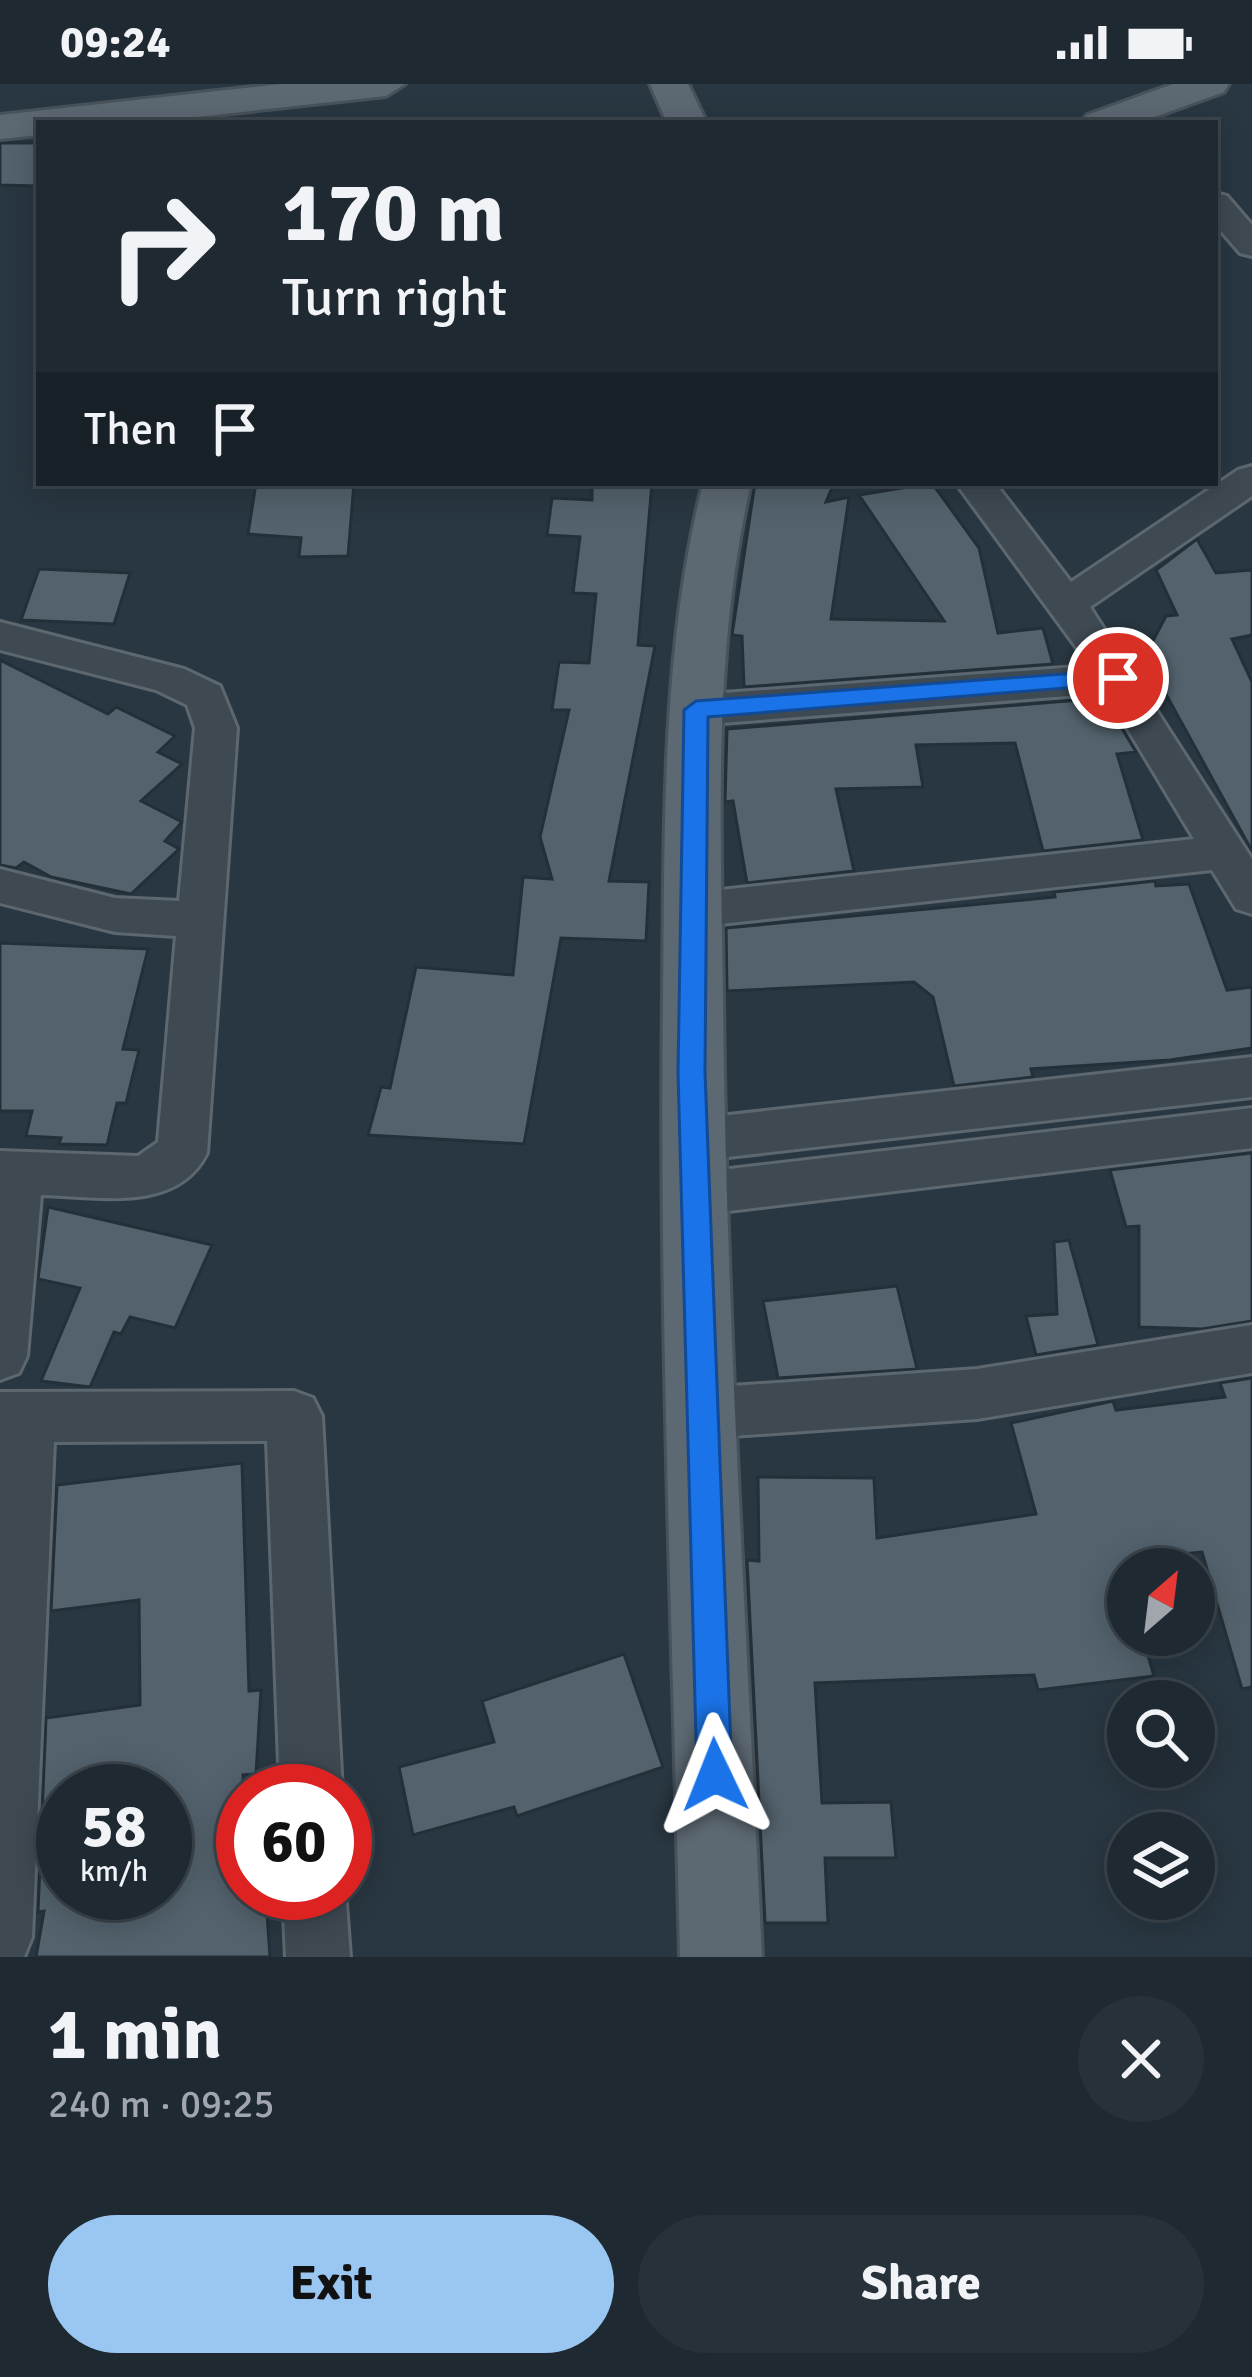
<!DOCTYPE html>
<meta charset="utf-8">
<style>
:root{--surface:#1f2932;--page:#27313a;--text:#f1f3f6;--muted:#a1a6ac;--line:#3c454d;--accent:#9ac7f2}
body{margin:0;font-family:Signika,sans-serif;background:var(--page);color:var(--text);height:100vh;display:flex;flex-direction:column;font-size:45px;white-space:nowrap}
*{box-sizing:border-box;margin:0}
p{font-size:39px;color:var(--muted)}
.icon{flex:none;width:66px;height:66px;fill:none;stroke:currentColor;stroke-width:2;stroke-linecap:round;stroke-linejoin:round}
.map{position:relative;height:1873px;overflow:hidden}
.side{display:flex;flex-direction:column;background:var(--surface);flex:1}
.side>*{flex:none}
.guide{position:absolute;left:36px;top:36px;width:1182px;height:366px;border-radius:0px;box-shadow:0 6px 30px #0003,0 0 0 3px var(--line);background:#1f2932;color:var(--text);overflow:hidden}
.needle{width:78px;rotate:28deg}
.fabs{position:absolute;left:1107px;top:1464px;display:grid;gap:24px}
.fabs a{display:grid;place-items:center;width:108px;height:108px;border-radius:50%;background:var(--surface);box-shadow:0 6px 30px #0003,0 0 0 3px var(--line);font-size:60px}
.speed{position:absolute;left:36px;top:1680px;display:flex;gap:24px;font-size:60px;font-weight:700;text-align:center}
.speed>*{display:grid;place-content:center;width:156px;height:156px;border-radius:50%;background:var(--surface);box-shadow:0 6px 30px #0003,0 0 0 3px var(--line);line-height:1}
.speed small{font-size:30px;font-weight:400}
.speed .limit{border:18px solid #d22;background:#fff;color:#111}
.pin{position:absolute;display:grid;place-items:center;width:102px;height:102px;color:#fff;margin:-51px;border:6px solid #fff;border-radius:50%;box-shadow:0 3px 12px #0007}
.me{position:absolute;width:132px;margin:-66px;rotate:358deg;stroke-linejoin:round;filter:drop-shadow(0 0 9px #0008)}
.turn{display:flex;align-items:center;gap:42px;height:252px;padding:0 48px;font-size:54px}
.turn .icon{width:156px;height:156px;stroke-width:2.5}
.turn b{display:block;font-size:84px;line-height:102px}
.then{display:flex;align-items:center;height:114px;padding:0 48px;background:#0003;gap:24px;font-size:45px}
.round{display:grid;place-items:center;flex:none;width:126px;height:126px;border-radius:63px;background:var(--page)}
.overview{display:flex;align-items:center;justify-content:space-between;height:204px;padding:0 48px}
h1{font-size:72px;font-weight:700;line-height:90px}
.button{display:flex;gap:24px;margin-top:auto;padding:24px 48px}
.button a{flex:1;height:138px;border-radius:72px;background:var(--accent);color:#111;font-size:48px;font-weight:700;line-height:138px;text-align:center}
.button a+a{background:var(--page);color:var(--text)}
.status{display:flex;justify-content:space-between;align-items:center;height:84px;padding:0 60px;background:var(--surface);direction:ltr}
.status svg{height:33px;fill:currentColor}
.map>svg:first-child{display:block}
</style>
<div class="status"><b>09:24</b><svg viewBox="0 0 49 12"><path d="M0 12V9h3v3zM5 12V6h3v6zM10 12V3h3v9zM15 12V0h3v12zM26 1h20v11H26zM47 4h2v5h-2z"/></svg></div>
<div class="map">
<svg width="1252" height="1873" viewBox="0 0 1252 1873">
<rect width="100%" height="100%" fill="#293742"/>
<g fill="#53626d" stroke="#243039" stroke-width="3" fill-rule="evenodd">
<path d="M 0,59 L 39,59 L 39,102 L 0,101 Z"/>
<path d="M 256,399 L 354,399 L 348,472 L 299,473 L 301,454 L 248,450 Z"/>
<path d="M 592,399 L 652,399 L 638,561 L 655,562 L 609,797 L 649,798 L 646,857 L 561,854 L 524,1060 L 368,1051 L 381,1003 L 390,1004 L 416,883 L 513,891 L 523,793 L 552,795 L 540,753 L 569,626 L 552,626 L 559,578 L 589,579 L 596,510 L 573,509 L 580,453 L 547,451 L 552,414 L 592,416 Z"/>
<path d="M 755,399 L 834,399 L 826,418 L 849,413 L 831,535 L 944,537 L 859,411 L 932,399 L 979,464 L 998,549 L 1043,544 L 1053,580 L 744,603 L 742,552 L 732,551 Z"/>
<path d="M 1197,455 L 1216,489 L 1252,486 L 1252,551 L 1232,555 L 1252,598 L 1252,767 L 1145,572 L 1166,532 L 1177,531 L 1156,486 Z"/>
<path d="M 39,485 L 130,489 L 114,540 L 21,536 Z"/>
<path d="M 0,576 L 108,630 L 116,623 L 175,652 L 158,668 L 182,680 L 141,717 L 182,738 L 165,757 L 179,765 L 131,810 L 51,793 L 24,778 L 16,784 L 0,781 Z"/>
<path d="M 1104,614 L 1136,668 L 1117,670 L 1143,756 L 1043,767 L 1015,659 L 916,661 L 923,703 L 836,705 L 854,787 L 747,799 L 733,717 L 725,718 L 727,645 Z"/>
<path d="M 1155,797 L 1156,802 L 1189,800 L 1227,906 L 1252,903 L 1252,964 L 1170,976 L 1031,985 L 1033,993 L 954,1002 L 933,913 L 914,898 L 727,907 L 726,844 L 1055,813 L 1054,808 Z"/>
<path d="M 0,859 L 148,865 L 123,965 L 139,966 L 126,1019 L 117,1019 L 107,1061 L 59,1060 L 61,1054 L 26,1052 L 32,1027 L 0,1027 Z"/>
<path d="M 1252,1069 L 1252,1237 L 1202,1245 L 1139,1243 L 1139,1142 L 1126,1143 L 1110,1086 Z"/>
<path d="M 48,1123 L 212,1161 L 175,1244 L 130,1233 L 121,1250 L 114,1248 L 90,1303 L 41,1297 L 80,1204 L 38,1195 Z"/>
<path d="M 1069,1156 L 1098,1261 L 1036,1271 L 1026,1232 L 1057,1230 L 1054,1158 Z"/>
<path d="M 897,1202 L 917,1285 L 778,1294 L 763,1217 Z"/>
<path d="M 1252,1294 L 1252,1603 L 1242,1605 L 1202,1468 L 1128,1475 L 1128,1551 L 1142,1551 L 1154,1592 L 1038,1606 L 1034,1591 L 815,1599 L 822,1719 L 891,1718 L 896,1774 L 825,1774 L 828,1839 L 765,1839 L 747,1476 L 759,1477 L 758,1393 L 874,1394 L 877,1454 L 1036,1430 L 1011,1339 L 1113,1317 L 1116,1326 L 1225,1313 L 1220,1299 Z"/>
<path d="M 242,1379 L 249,1607 L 261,1606 L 256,1690 L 243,1691 L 243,1818 L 266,1814 L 270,1873 L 36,1873 L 44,1827 L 38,1828 L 46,1634 L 140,1621 L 139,1516 L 51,1527 L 57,1401 ZM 63,1707 L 165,1707 L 165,1809 L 63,1809 Z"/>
<path d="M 624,1570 L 663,1683 L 517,1732 L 514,1723 L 413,1751 L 399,1683 L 494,1658 L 482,1617 Z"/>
</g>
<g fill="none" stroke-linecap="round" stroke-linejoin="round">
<defs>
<g id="minor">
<path d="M 1215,109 L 1227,112 L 1252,141 L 1252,172 L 1240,169 L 1215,140 Z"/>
<path d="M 1252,382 L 1252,412 L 1090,523 L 1252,775 L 1252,830 L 1236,825 L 1212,786 L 693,843 L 677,838 L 670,826 L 677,814 L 693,809 L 1194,755 L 1106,609 L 696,641 L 681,636 L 675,626 L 681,616 L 696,611 L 1090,582 L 956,399 L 995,399 L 1071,498 L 1238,386 Z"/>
<path d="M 0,538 L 184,585 L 220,602 L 237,644 L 207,1069 C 177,1130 97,1112 41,1111 L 27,1272 L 19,1289 L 0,1296 L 0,1067 L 138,1072 L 158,1058 L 176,852 L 115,848 L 0,819 L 0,785 L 115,814 L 179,817 L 195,644 L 187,621 L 156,606 L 0,566 Z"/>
<path d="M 1252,973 L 1252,1013 L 693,1077 L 675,1071 L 668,1056 L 675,1041 L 693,1035 Z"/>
<path d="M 1252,1024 L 1252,1064 L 695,1131 L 677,1125 L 669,1110 L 677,1095 L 695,1089 Z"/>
<path d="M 1252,1241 L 1252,1289 L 977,1335 L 703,1354 L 684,1347 L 675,1329 L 684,1311 L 703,1304 L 977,1285 Z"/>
<path d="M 294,1307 L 313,1314 L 322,1332 L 342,1707 L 280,1707 L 267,1357 L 54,1358 L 32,1853 L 24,1873 L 0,1873 L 0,1308 Z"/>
<path d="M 345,1805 L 350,1873 L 286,1873 L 283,1809 L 345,1809 Z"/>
</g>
<g id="major">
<path d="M 280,0 L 405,0 L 386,12 L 142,39 L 39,39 L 39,51 L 0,55 L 0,31 Z"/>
<path d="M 650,0 L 688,0 L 707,39 L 667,39 Z"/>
<path d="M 1173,0 L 1229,0 L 1224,8 L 1138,39 L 1081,39 L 1087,31 Z"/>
<path d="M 703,399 L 751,399 C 712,568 721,741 723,913 C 726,1233 747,1553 762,1873 L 680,1873 C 673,1553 659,1233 663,912 C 665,740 661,568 703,399 Z"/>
</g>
</defs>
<use href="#minor" stroke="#5c676f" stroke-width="6"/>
<use href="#major" stroke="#47525b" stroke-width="6"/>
<use href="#minor" fill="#3e4952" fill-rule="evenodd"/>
<use href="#major" fill="#5c6872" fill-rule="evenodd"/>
</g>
<path fill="#1a73e8" stroke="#114b97" stroke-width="3" d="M 1118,586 L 1130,594 L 1127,599 L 708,633 L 705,988 L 732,1691 L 727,1704 L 715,1709 L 703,1704 L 697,1691 L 678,988 L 684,626 L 696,617 Z"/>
</svg>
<div class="fabs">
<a><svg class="needle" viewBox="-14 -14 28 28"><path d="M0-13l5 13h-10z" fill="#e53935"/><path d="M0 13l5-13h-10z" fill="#a1a6ac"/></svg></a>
<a><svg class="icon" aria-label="search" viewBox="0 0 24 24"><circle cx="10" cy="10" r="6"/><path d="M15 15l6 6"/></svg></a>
<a><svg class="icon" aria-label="layers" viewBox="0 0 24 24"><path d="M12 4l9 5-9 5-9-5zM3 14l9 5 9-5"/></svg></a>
</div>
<div class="speed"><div>58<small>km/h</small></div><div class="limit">60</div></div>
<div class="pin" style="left:1118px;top:594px;background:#d93025"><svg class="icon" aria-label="arrive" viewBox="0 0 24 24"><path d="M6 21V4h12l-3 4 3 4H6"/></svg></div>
<svg class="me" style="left:715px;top:1691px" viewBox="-20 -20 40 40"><path d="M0-17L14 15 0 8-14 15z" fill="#1a73e8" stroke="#fff" stroke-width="4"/></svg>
<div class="guide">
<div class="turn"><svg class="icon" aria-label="right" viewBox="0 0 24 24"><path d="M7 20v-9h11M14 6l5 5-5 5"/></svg><div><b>170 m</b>Turn right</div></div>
<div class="then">Then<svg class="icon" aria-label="arrive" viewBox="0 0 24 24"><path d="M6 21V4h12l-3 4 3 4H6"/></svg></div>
</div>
</div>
<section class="side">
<div class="overview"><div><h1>1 min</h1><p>240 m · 09:25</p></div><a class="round"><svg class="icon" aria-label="close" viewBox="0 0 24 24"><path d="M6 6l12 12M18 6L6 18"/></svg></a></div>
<div class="button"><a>Exit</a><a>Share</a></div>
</section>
